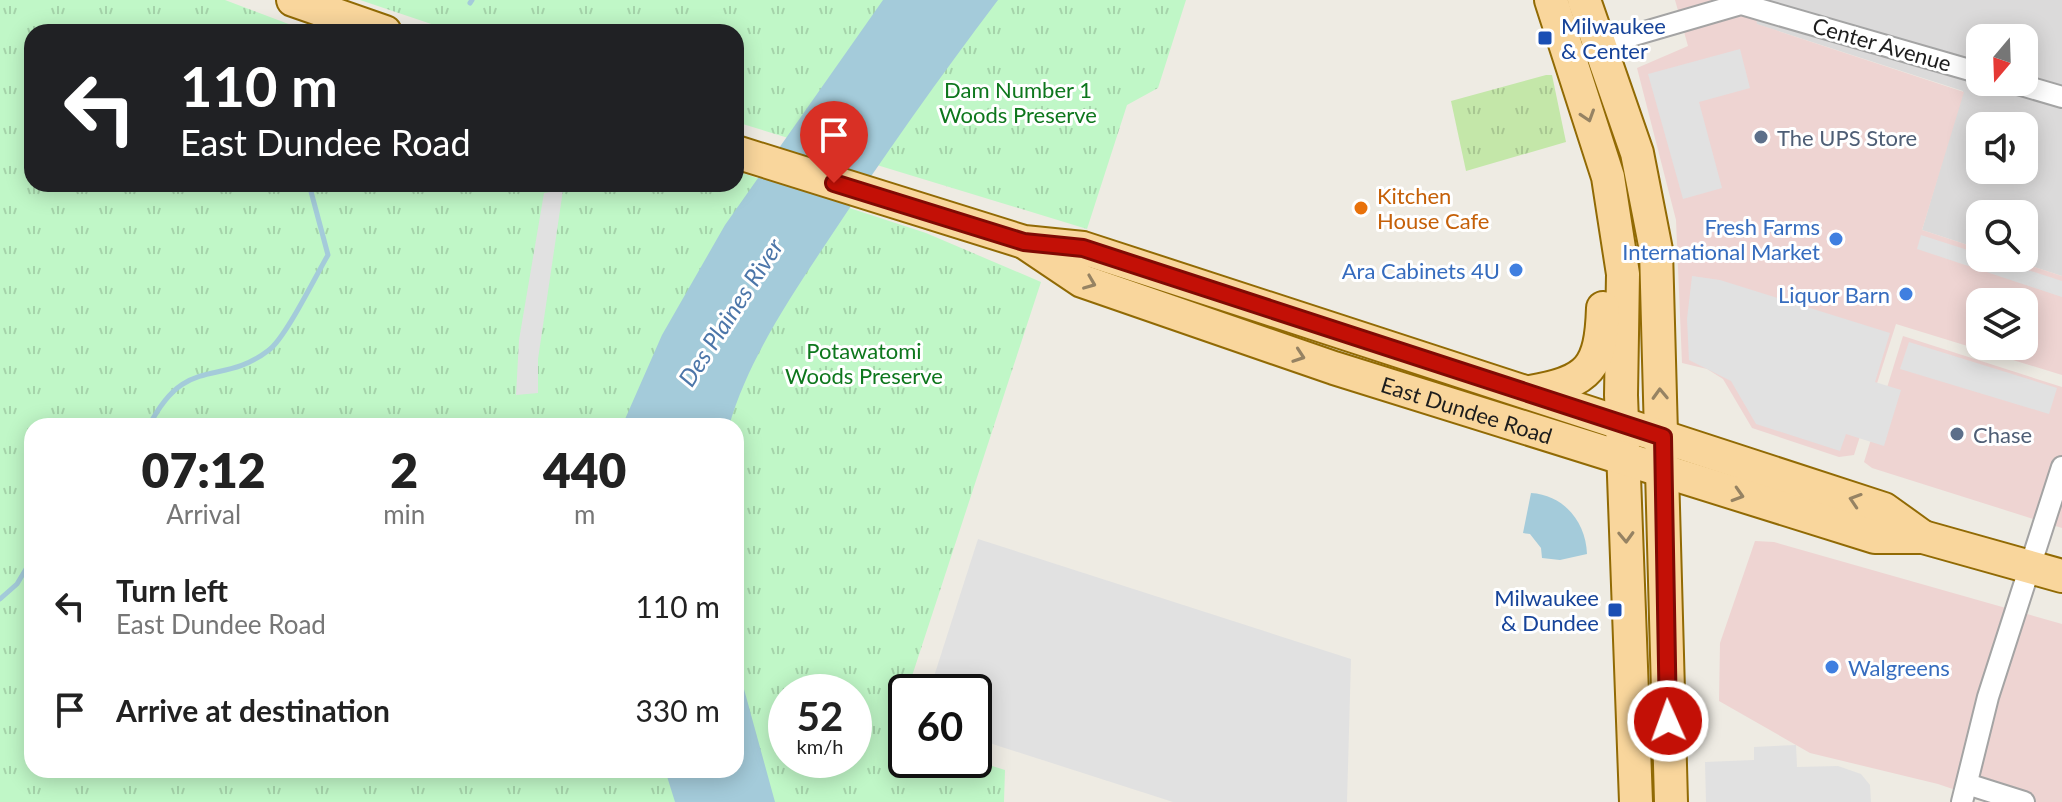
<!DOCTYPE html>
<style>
:root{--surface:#fff;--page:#f2f2f2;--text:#222;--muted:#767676}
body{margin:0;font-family:Lato,sans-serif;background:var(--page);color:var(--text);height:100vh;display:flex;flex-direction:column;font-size:30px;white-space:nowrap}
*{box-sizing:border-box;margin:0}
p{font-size:26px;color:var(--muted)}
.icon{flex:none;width:44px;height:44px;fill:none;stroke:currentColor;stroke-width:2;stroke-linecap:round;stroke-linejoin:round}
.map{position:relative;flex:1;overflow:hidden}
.side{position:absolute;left:24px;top:418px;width:720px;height:360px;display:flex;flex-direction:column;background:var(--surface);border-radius:24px;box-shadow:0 4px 20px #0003}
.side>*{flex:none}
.top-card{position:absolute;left:24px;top:24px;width:720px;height:168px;border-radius:24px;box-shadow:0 4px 20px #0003;background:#202124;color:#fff;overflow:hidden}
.needle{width:52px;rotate:199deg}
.fabs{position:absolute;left:1966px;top:24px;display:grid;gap:16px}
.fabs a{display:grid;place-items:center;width:72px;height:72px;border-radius:16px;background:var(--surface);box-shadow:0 4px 20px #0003;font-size:40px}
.speed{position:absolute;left:768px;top:674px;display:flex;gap:16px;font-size:40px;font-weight:700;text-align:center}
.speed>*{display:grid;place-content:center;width:104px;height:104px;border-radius:50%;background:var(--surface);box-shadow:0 4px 20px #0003;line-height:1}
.speed small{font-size:20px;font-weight:400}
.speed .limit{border:4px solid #111;border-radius:12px;background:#fff;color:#111}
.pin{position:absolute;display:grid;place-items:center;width:68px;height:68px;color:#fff;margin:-82px -34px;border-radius:50% 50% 50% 0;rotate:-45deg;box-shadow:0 0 8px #0007}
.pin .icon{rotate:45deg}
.me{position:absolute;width:88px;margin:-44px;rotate:358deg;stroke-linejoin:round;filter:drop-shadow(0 0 6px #0008)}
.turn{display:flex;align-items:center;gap:28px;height:168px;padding:0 24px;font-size:36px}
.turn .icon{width:104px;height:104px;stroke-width:2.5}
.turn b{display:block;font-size:56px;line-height:68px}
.eta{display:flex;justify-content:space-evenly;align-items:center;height:136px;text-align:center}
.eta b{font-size:48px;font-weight:800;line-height:56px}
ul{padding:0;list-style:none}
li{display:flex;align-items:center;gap:24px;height:104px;padding:0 24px}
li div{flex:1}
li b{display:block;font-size:30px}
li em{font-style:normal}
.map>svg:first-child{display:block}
</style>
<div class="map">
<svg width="2062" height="802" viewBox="0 0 2062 802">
<defs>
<pattern id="grass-tufts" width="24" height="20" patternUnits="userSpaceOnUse" patternTransform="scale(2)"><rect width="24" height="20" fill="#c4e7a9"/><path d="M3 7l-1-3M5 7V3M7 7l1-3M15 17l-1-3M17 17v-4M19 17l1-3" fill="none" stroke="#a8c691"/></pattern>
<pattern id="park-tufts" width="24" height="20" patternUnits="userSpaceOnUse" patternTransform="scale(2)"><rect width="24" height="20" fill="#c0f7c7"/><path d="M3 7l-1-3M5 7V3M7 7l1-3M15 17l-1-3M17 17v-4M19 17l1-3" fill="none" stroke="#a5d3aa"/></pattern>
</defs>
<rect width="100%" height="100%" fill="#eeebe3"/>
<path fill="#dbdada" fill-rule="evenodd" d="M 1753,0 L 2062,0 L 2062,276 L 2007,258 L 2024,258 L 2024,214 L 1980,214 L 1980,249 L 1922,230 L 1963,91 L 1756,24 ZM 1980,38 L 2024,38 L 2024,82 L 1980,82 ZM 1980,126 L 2024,126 L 2024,170 L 1980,170 Z"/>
<g fill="#eed4d2" fill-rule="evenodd">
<path d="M 1675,0 L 1753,0 L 1757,24 L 1964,92 L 1922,230 L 1980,249 L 1980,258 L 2007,258 L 2062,276 L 2062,375 L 1896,324 L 1854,455 L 1839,457 L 1752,428 L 1723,379 L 1707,369 L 1682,363 L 1676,220 L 1637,68 L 1688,46 ZM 1980,302 L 2024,302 L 2024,346 L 1980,346 Z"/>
<path d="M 1903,336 L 2062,387 L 2062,528 L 1872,468 L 1864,462 Z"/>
<path d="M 1755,541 L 1774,542 L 2062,624 L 2062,802 L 1991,802 L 1938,784 L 1810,753 L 1719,701 L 1720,643 Z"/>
</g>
<path fill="url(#grass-tufts)" d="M 1546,75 L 1552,75 L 1566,142 L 1466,171 L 1451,101 Z"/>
<g fill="url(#park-tufts)" fill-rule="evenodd">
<path d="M 0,0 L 225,0 L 310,32 L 32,32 L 32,184 L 736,184 L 736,171 L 926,233 L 1041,282 L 893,734 L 906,739 L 906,760 L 973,760 L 1005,770 L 1004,802 L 0,802 ZM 32,426 L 736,426 L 736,770 L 32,770 ZM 786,692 L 854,692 L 854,760 L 786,760 Z"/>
<path d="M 360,0 L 1186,0 L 1158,88 L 1127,105 L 1087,229 L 736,122 L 736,32 L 455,32 Z"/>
</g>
<g fill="#e1e1e1">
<path d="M 1740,49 L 1750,88 L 1699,102 L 1722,188 L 1683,199 L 1648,74 Z"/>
<path d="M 563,190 L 538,359 L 538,393 L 516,395 L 519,340 L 544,193 Z"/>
<path d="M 1921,235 L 1980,254 L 1980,258 L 1991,258 L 2062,281 L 2062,297 L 1917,249 Z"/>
<path d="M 1692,276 L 1720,280 L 1890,333 L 1875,382 L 1901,390 L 1884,446 L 1846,434 L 1840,451 L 1756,424 L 1731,381 L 1689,360 L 1687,319 Z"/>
<path d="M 1909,342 L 2057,388 L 2049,414 L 1900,369 Z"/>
<path d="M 978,539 L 1351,659 L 1347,802 L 1173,802 L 974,738 L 974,692 L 929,692 Z"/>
<path d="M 1796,745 L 1797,767 L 1838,766 L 1861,774 L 1870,785 L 1871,802 L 1706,802 L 1705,762 L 1754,760 L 1754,747 Z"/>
</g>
<g fill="#a4cbda">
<path d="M 883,0 L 998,0 C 939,78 883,157 829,239 C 791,296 748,360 729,426 L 622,426 L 662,335 L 725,225 Z"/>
<path d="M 1531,493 C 1564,495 1586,522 1587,554 L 1560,560 L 1542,558 L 1541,548 L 1530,534 L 1523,533 Z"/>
<path d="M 736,660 L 775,802 L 675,802 L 665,770 L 736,770 Z"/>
</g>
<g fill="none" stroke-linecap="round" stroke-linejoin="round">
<g stroke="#a4cbda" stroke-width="5">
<path d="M 470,3 L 472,0"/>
<path d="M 149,426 C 186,353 220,388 269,350 C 286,337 315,277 328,255 L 309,184"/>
<path d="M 0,599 L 17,584 L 32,559"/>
</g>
<defs>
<g id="street">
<path d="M 1600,45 L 1741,4 L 1980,73"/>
<path d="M 2011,82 L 2062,97"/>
<path d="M 1967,784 L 2024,802"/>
<path d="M 1962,802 L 1988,697 L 2062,467"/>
</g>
<g id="primary">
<path d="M 293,0 L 385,32"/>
<path d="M 1551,0 L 1608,177 L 1623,274 L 1621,395 L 1636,802"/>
<path d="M 1584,0 L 1637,153 L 1656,250 L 1671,802"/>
<path d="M 736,152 L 1024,242 L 1083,248 L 1884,509 L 1923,537"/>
<path id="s1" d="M 1027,244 L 1082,281 L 1334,368 L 1875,537 L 1923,537 L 2062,576"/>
<path d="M 1530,392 C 1590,382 1601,367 1603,308"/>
</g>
</defs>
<use href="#street" stroke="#a4a4a4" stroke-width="24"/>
<use href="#primary" stroke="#916a04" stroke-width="36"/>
<use href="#street" stroke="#fff" stroke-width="20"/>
<use href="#primary" stroke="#f9d69c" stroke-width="32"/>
</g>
<defs><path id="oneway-chevron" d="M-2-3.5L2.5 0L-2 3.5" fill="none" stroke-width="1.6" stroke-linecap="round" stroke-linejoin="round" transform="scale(2)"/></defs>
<g stroke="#968363">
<use href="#oneway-chevron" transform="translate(1588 116) rotate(72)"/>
<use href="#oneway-chevron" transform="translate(1090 283) rotate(22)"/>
<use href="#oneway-chevron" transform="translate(1299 356) rotate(19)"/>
<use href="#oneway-chevron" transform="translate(1660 394) rotate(-92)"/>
<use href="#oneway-chevron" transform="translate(1738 495) rotate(17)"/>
<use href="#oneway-chevron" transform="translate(1855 500) rotate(-162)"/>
<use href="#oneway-chevron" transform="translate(1626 537) rotate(88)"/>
</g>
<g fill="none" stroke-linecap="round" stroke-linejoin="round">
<defs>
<path id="route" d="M 834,183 L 1024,242 L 1083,248 L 1663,437 L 1668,721"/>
</defs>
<use href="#route" stroke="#7f0a04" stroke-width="20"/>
<use href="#route" stroke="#c31006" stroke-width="14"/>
</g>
<g fill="#1a4fb4" stroke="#fff" stroke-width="3">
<rect x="1537" y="30" width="16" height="16" rx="4"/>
<rect x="1607" y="602" width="16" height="16" rx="4"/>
</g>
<g fill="#5c6f8a" stroke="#fff" stroke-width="3">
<circle cx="1761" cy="137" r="8"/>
<circle cx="1957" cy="434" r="8"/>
</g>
<circle fill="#e8710a" stroke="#fff" stroke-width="3" cx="1361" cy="208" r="8"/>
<g fill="#3f7fe0" stroke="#fff" stroke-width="3">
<circle cx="1836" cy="239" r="8"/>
<circle cx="1516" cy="270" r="8"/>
<circle cx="1906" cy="294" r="8"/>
<circle cx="1832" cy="667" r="8"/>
</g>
<g text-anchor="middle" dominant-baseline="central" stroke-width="6" stroke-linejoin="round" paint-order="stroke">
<g font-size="22" fill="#164399" stroke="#fff" text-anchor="start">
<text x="1561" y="25">Milwaukee<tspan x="1561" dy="25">&amp; Center</tspan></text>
<text x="1599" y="597" text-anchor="end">Milwaukee<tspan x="1599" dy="25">&amp; Dundee</tspan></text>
</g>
<g font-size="22" fill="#1d1d1d" stroke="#fff">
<text transform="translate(1882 44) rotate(16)">Center Avenue</text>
<text stroke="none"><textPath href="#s1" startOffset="472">East Dundee Road</textPath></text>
</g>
<g font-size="22" fill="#0e771d" stroke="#fff">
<text x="1018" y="89">Dam Number 1<tspan x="1018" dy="25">Woods Preserve</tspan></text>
<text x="864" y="350">Potawatomi<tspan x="864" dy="25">Woods Preserve</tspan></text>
</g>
<g font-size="22" fill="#4e5e75" stroke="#fff" text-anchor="start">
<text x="1777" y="137">The UPS Store</text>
<text x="1973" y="434">Chase</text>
</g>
<g font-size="22" fill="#c56008" stroke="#fff" text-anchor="start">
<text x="1377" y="195">Kitchen<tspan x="1377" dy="25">House Cafe</tspan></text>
</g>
<g font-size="22" fill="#366cbe" stroke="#fff" text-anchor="end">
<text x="1820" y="226">Fresh Farms<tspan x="1820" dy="25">International Market</tspan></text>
<text x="1500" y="270">Ara Cabinets 4U</text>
<text x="1890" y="294">Liquor Barn</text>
<text x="1848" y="667" text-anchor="start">Walgreens</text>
</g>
<g font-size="24" font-style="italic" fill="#4c76a9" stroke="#fff">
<text transform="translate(730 312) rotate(-57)">Des Plaines River</text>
</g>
</g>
</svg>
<div class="fabs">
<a><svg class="needle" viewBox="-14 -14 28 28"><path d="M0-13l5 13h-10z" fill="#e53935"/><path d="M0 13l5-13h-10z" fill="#767676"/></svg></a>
<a><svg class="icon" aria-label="sound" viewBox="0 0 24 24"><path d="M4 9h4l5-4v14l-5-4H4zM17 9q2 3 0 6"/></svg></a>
<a><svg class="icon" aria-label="search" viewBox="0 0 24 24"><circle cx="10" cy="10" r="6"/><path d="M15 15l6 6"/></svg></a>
<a><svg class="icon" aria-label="layers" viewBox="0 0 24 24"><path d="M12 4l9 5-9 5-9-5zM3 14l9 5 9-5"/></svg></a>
</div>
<div class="speed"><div>52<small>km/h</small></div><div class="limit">60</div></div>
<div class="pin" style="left:834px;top:183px;background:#d93025"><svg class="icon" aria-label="arrive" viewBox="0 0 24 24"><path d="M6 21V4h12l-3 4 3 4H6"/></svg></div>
<svg class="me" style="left:1668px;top:721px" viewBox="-20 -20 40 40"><circle r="17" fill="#c31006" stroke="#fff" stroke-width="3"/><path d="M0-11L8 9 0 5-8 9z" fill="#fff"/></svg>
<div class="top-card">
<div class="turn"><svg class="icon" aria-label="left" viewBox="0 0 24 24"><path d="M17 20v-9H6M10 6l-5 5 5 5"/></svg><div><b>110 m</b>East Dundee Road</div></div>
</div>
<section class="side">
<div class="eta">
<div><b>07:12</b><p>Arrival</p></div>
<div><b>2</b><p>min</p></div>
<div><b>440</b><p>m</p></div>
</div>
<ul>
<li><svg class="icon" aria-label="left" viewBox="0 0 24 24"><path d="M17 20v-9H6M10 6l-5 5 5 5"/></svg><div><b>Turn left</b><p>East Dundee Road</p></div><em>110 m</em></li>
<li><svg class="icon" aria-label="arrive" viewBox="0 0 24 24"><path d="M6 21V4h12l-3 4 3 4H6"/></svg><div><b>Arrive at destination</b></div><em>330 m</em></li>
</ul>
</section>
</div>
